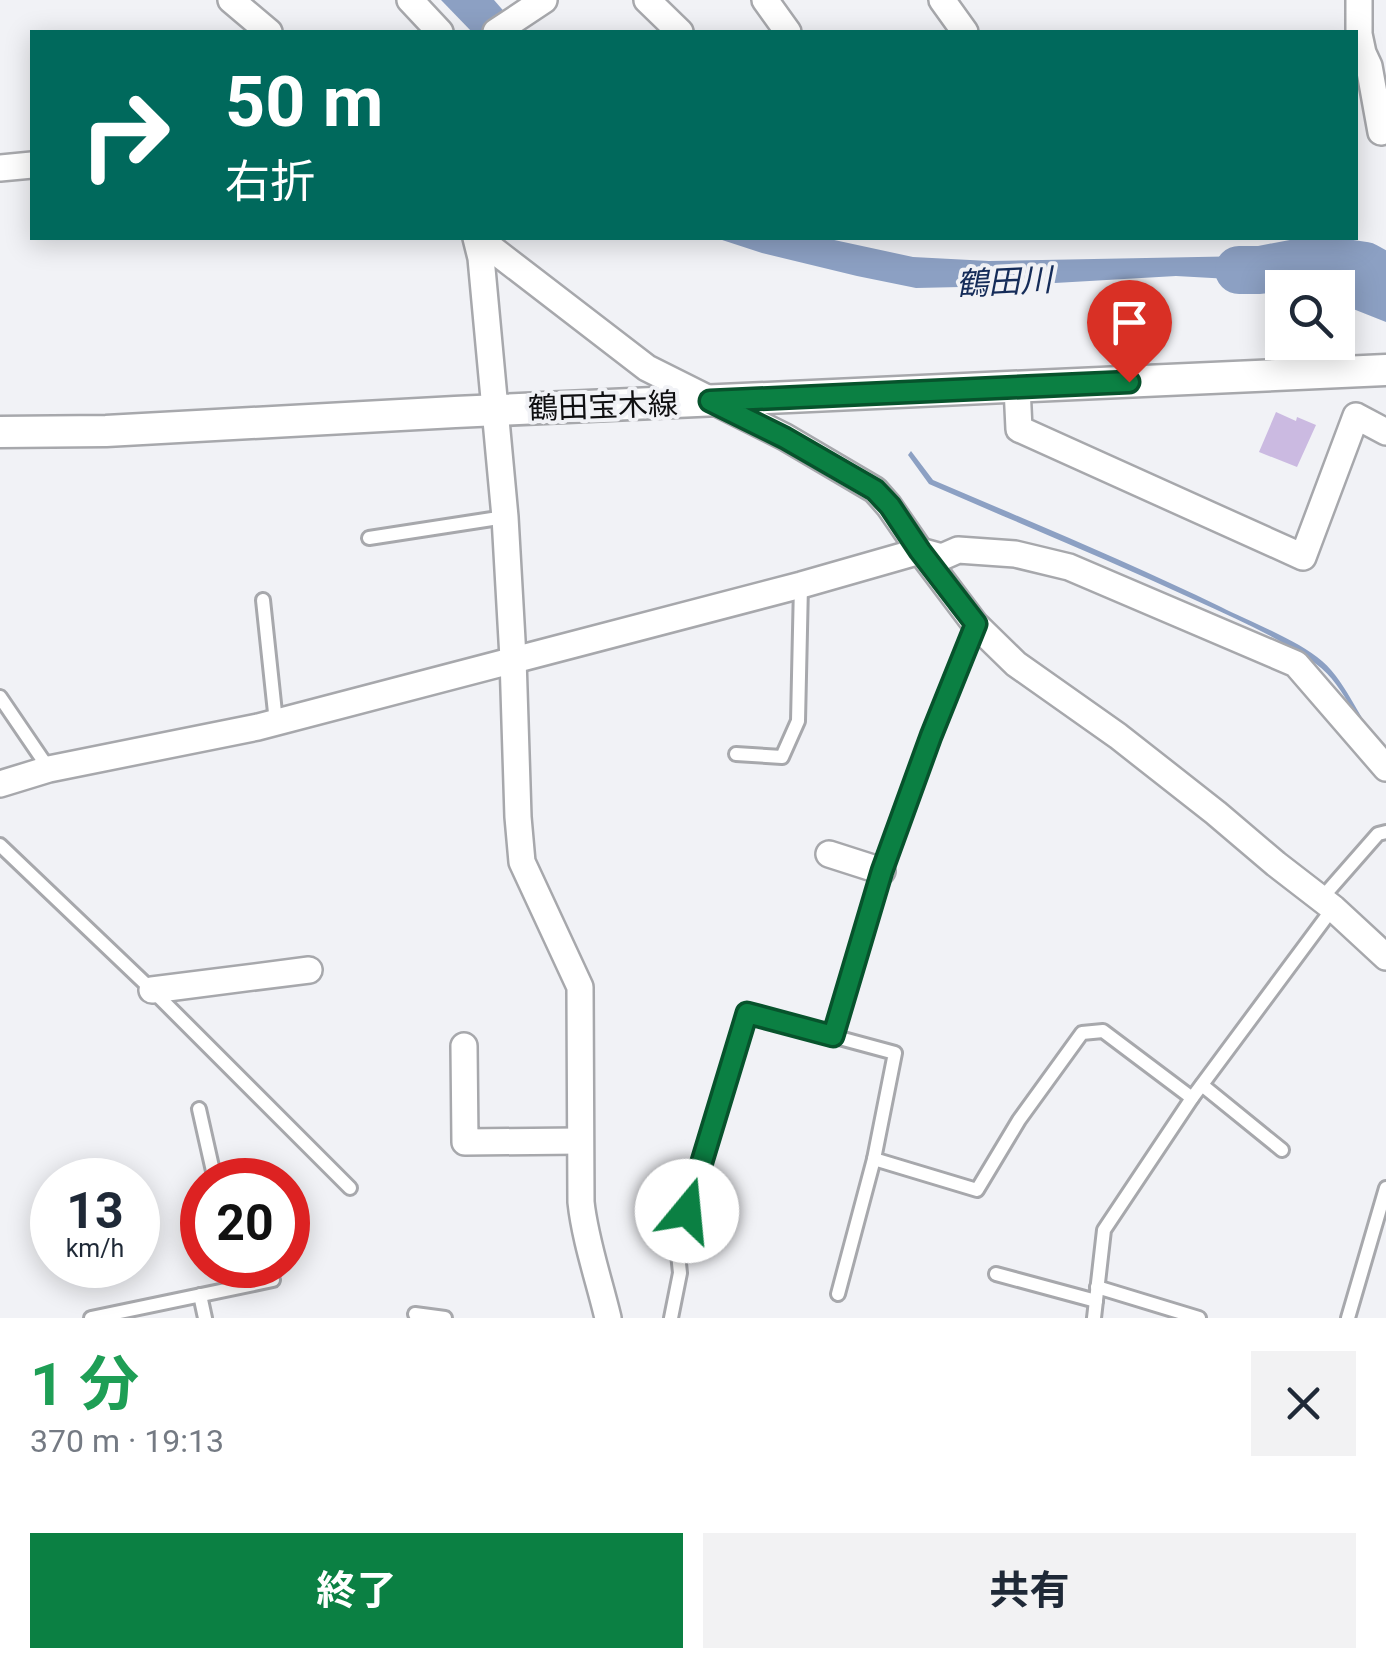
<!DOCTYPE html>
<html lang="ja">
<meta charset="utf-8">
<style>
:root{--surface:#fff;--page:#f2f2f3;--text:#1f2937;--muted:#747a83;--accent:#0b8043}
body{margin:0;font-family:Roboto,"Noto Sans JP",sans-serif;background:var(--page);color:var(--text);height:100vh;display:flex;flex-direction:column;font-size:38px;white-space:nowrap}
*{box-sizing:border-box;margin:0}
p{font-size:32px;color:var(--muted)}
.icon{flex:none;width:55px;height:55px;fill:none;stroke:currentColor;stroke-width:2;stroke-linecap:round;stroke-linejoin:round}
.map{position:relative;height:1318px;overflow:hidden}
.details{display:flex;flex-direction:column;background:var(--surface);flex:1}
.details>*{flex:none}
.banner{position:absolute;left:30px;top:30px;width:1328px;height:210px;border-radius:0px;box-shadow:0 5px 25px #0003;background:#00695c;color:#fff;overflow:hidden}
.controls{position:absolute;left:1265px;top:270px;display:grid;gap:20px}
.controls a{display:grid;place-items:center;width:90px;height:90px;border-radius:0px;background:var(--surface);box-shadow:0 5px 25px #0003;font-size:50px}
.speed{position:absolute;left:30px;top:1158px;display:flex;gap:20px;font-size:50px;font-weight:700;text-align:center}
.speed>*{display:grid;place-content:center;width:130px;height:130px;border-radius:50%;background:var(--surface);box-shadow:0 5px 25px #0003;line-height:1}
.speed small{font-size:25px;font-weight:400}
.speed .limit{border:15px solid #d22;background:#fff;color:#111}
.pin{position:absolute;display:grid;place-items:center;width:85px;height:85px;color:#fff;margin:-102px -42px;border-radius:50% 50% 50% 0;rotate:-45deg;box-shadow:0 0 10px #0007}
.pin .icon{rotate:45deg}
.me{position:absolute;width:110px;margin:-55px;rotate:17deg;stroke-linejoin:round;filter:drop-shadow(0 0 8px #0008)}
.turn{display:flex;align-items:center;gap:35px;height:210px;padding:0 30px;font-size:45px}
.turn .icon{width:130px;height:130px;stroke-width:2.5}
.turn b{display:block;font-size:70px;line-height:85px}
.round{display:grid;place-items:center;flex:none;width:105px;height:105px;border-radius:0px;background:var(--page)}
.overview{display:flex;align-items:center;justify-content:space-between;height:170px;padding:0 30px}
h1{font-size:60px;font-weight:700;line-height:75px;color:#1e9e55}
.action{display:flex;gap:20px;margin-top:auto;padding:20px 30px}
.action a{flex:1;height:115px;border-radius:0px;background:var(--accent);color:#fff;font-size:40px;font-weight:700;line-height:115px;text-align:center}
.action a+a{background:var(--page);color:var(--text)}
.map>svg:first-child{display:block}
</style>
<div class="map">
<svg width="1386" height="1318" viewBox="0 0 1386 1318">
<rect width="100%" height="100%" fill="#f1f2f6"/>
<g fill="#8ca0c3">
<path d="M 441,0 L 494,0 L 522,32 L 472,32 Z"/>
<path d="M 716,238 L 825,238 L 913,257 L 989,261 L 1250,256 L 1357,269 L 1386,276 L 1386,322 L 1338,303 L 1338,288 L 1286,287 L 1248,280 L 1176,276 L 1005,286 L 916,288 L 857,276 L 762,253 Z"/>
<path d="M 911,451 L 933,480 C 1029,521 1126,561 1221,607 C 1249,621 1299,641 1322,661 C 1349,684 1360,726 1386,747 L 1386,753 C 1356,730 1348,687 1316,664 C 1279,637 1236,619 1195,600 C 1107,559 1018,523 929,484 L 908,455 Z"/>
</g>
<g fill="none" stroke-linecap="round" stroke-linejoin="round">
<path stroke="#8ca0c3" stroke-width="48" d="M 1239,270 L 1260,270 L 1318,259 L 1365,266 L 1386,278"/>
</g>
<path fill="#cbbae1" d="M 1276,412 L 1296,421 L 1297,417 L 1316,425 L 1297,467 L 1259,452 Z"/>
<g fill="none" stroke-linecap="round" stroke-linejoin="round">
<defs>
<g id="service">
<path d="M 369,538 L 505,517"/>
<path d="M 263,600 L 276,722"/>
<path d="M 0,697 L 49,769"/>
<path d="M 736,754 L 782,757 L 798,721 L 801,585"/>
<path d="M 0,845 L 152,990 L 350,1188"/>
<path d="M 1321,899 L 1378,834 L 1386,832"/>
<path d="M 833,1036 L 882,871 L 931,736 L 975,624"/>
<path d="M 1202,1085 L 1282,1150"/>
<path d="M 199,1109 L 215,1180"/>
<path d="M 233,1265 L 238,1287"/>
<path d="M 996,1274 L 1096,1301"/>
<path d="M 1097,1287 L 1199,1318"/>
<path d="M 838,1294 L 874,1159"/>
<path d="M 200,1295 L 205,1318"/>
<path d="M 415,1314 L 445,1318"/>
<path d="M 91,1318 L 273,1280"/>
<path d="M 671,1318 L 680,1273 L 677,1244 L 747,1013 L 895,1053 L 874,1159 L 977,1190 L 1019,1120 L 1082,1033 L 1103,1031 L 1192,1098"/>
<path d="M 1094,1318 L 1104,1230 L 1192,1098 L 1333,908"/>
<path d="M 1348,1318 L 1386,1188"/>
</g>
<g id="minor">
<path d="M 231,0 L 269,32"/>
<path d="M 410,0 L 440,32"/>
<path d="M 647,0 L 680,32"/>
<path d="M 765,0 L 788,32"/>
<path d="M 942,0 L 965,32"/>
<path d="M 1359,0 L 1359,34 L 1363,53 L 1369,66 L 1381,132"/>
<path d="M 496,32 L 544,0"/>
<path d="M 0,168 L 32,165"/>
<path d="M 476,238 L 481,258 L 505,517 L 513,658 L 518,817 L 522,862 L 580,987 L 581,1202 C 585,1240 599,1280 608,1318"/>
<path d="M 478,238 L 647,368 L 785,437 L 875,490 L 889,506 L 920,551 L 975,624 L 1016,664 L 1118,736 L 1216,813 L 1276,864 L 1333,908 L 1386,957"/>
<path d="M 1017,387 L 1019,429 L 1303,557 L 1356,416 L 1386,432"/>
<path d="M 0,784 L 49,769 L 258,727 L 801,585 L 920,551 L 942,557 L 958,550 L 1015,554 L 1069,567 L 1296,664 L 1386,768"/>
<path d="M 829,854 L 882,871"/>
<path d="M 152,990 L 309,970"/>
<path d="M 464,1046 L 465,1142 L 580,1141"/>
</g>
<path id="tertiary" d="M 0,432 L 106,431 L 455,412 L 1386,370"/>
</defs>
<use href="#service" stroke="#a7a8ac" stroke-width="18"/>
<use href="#minor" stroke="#a7a8ac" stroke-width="30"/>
<use href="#tertiary" stroke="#a7a8ac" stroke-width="35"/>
<use href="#service" stroke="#fff" stroke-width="12"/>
<use href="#minor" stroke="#fff" stroke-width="25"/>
<use href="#tertiary" stroke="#fff" stroke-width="30"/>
</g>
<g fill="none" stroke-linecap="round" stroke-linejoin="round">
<defs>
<path id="route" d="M 687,1211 L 747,1013 L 833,1036 L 882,871 L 931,736 L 976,624 L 920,551 L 890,506 L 875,490 L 785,438 L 710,401 L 1129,382"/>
</defs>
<use href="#route" stroke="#07532c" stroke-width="25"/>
<use href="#route" stroke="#0b8043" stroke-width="18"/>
</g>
<g text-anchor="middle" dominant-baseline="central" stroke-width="8" stroke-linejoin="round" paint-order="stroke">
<g font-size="30" fill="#0f0f11" stroke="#f1f2f6">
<text transform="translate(603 406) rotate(-2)">鶴田宝木線</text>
</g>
<g font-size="32" font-style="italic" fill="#152c59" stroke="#f1f2f6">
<text transform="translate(1004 282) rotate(-3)">鶴田川</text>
</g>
</g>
</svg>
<div class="controls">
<a><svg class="icon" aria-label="search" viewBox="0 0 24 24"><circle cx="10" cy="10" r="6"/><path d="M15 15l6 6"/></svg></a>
</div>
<div class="speed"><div>13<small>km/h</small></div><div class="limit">20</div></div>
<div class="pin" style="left:1129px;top:382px;background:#d93025"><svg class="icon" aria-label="arrive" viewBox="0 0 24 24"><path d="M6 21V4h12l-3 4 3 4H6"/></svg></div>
<svg class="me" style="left:687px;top:1211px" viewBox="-20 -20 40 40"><circle r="19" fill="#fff"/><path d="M0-13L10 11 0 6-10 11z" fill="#0b8043"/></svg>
<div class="banner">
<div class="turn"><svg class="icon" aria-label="right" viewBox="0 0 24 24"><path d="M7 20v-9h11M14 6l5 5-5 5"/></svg><div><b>50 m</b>右折</div></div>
</div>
</div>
<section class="details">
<div class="overview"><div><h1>1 分</h1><p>370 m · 19:13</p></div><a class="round"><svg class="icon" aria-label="close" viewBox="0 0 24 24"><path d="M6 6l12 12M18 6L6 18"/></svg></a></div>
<div class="action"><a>終了</a><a>共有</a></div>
</section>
